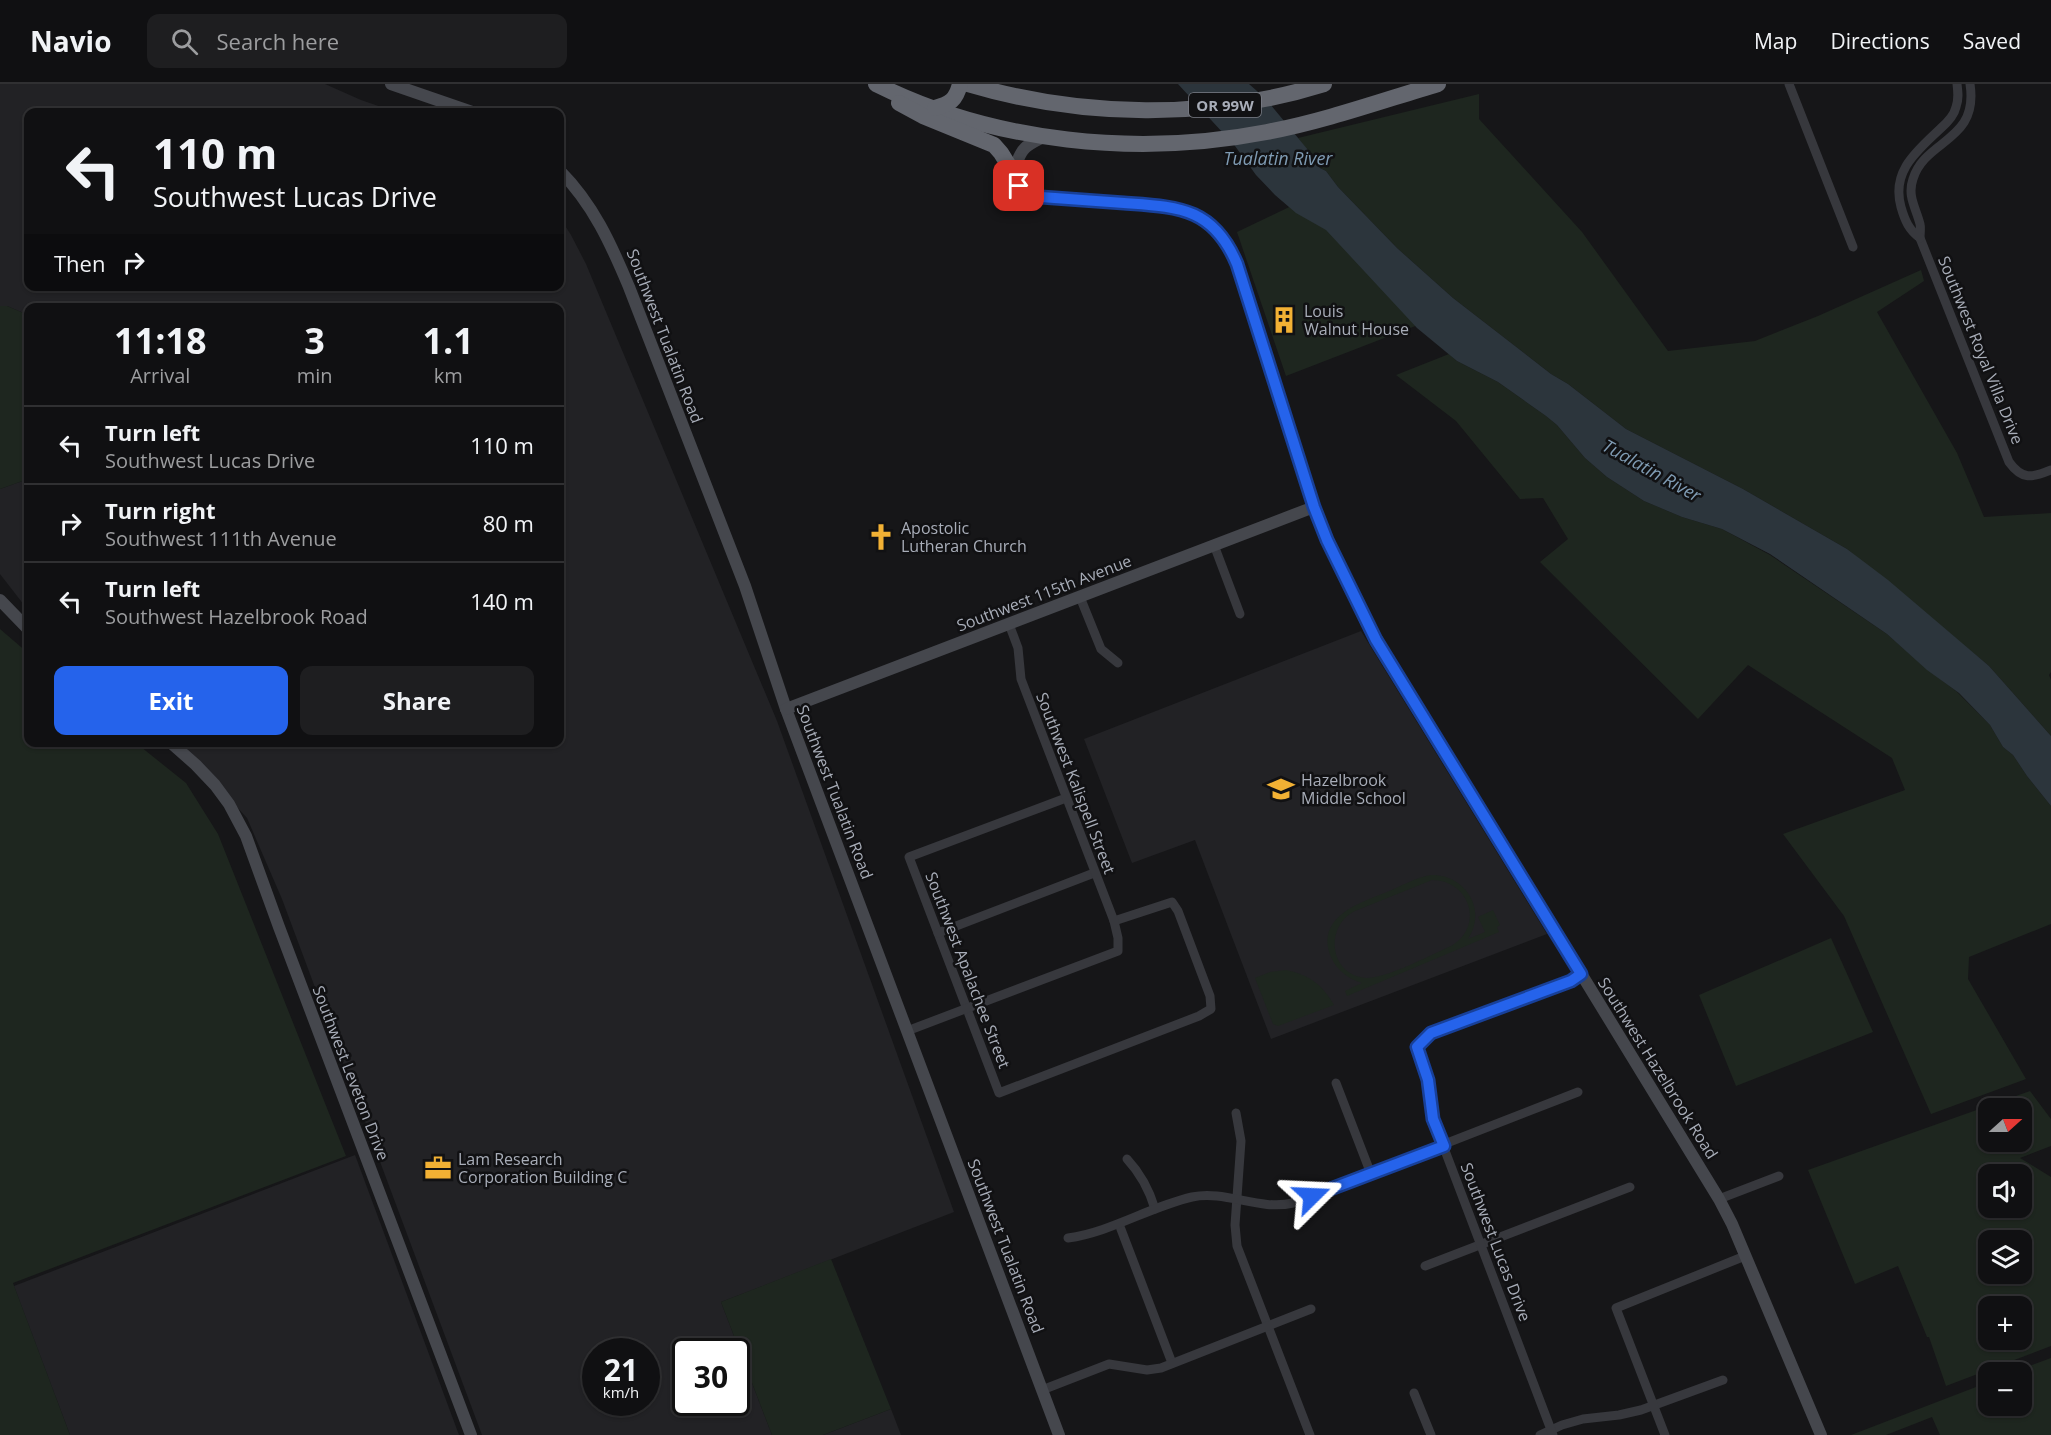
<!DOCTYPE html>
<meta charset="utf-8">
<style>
:root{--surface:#101012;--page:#1e1e20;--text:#f1f3f6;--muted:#9c9d9f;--line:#303032;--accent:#2563eb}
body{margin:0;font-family:"Open Sans",sans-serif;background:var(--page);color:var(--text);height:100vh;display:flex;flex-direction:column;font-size:22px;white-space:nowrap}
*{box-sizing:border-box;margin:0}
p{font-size:20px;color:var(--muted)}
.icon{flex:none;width:33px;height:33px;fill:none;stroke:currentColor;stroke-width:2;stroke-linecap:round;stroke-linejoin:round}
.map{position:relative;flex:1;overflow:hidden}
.side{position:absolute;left:24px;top:219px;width:540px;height:444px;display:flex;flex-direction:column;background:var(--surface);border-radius:12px;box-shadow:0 2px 4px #0004,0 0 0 2px var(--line)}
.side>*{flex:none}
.top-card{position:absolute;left:24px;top:24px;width:540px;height:183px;border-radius:12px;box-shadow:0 2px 4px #0004,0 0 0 2px var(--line);background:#101012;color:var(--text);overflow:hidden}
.needle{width:39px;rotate:69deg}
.buttons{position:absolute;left:1978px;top:1014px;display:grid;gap:12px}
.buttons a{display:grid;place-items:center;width:54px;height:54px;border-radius:12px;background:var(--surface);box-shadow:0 2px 4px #0004,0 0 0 2px var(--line);font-size:30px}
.speed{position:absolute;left:582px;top:1254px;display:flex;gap:12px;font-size:30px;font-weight:700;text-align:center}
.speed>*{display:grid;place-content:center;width:78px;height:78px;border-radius:50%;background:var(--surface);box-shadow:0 2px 4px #0004,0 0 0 2px var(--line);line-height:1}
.speed small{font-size:15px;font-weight:400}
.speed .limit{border:3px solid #111;border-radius:9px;background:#fff;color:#111}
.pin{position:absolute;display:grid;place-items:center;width:51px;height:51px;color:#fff;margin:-26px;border-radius:12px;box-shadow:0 3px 9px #0006}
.me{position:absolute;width:66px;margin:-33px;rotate:69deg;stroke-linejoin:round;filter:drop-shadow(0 0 4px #0008)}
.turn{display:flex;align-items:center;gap:21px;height:126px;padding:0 30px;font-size:27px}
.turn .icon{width:78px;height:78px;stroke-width:2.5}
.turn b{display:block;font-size:42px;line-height:51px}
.then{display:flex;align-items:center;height:57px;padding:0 30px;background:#0003;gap:12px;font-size:22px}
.eta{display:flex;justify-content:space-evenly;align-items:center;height:102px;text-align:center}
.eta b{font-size:36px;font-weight:700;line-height:42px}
.action{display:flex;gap:12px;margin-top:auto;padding:12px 30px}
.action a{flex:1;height:69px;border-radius:12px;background:var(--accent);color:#fff;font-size:24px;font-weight:700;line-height:69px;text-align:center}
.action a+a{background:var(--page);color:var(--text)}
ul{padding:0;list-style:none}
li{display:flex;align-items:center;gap:18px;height:78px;padding:0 30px;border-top:2px solid var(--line)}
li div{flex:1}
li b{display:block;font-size:22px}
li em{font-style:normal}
header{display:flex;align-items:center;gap:36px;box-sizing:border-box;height:84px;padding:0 30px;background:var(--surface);border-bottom:2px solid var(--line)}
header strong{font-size:28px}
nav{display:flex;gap:33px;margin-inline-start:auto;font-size:21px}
.search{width:420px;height:54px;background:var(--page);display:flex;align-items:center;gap:15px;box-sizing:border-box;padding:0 21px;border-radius:12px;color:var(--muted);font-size:22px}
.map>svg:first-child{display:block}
</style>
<header>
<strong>Navio</strong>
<div class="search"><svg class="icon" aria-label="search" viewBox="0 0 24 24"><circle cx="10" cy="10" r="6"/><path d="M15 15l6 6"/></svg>Search here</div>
<nav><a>Map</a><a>Directions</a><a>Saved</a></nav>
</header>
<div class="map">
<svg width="2051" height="1351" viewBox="0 0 2051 1351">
<rect width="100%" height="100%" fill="#161618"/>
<g fill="#222225" fill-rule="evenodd">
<path d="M 0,0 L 325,0 L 361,16 L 396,28 L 28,28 L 28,202 L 560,202 L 560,134 L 571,151 L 586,180 L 777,637 L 954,1128 L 721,1218 L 772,1351 L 482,1351 L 282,815 L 247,734 L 178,659 L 560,658 L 560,224 L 28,224 L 28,231 L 7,222 L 0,222 ZM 596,1268 L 646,1268 L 646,1318 L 596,1318 ZM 686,1268 L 736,1268 L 736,1318 L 686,1318 Z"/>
<path d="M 28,395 L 28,526 L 0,490 L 0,405 Z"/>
<path d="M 1361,547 L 1547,850 L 1271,955 L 1195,756 L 1132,779 L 1084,655 Z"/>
<path d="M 355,1071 L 459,1351 L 70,1351 L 14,1202 Z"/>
<path d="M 891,1325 L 901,1351 L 823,1351 Z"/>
</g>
<g fill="#1e261f" fill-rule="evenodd">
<path d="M 1479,10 L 1479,35 L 1582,148 L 1668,267 L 1755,257 L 1818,232 L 1921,186 L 1924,197 L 1877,228 L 1957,369 L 1984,433 L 2051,429 L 2051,588 L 2049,591 L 2051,596 L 2051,652 L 1989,582 L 1847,465 L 1743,405 L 1626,345 L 1568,300 L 1551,290 L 1453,214 L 1397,164 L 1338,103 L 1326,87 L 1320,84 L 1298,54 Z"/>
<path d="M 1306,115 L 1418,241 L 1286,292 L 1237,148 Z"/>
<path d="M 0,222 L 7,222 L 28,231 L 28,395 L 0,405 Z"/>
<path d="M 1449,270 L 1457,277 L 1498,298 L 1546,332 L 1557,341 L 1585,374 L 1607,393 L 1644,417 L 1682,433 L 1722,445 L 1770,471 L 1887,550 L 1927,585 L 1956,607 L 1990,641 L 2003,663 L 2013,671 L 2027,692 L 2051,722 L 2051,840 L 1969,873 L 1968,895 L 2026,995 L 1931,1030 L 1844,832 L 1783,750 L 1905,706 L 1892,674 L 1748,581 L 1698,635 L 1540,478 L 1568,455 L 1543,414 L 1520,415 L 1456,337 L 1396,291 Z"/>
<path d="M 0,545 L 28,569 L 28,658 L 136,659 L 186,699 L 218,750 L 346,1072 L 13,1199 L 70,1351 L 0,1351 Z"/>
<path d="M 1431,791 C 1465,790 1488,826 1468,855 L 1485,848 L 1478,833 L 1493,826 L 1500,841 L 1497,843 L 1499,848 L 1347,912 L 1345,907 L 1362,899 C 1349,895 1337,887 1331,873 C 1315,833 1359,819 1387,808 C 1401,802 1415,794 1431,791 ZM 1432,796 C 1470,796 1485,843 1451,862 C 1431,871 1387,894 1367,894 C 1329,892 1324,842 1355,827 Z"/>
<path d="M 1831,854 L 1873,948 L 1736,1002 L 1699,911 Z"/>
<path d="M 1286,886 C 1309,891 1322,900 1334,921 L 1278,942 L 1273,940 L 1255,894 L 1270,888 Z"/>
<path d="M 2030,1007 L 2051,1035 L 2051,1062 L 2020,1074 L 2051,1093 L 2051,1262 L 1946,1302 L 1929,1253 L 1927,1253 L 1898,1182 L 1855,1200 L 1808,1086 ZM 1989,1024 L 2022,1024 L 2022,1058 L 1989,1058 ZM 1989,1090 L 2022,1090 L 2022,1124 L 1989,1124 ZM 1989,1156 L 2022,1156 L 2022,1190 L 1989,1190 ZM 1989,1222 L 2022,1222 L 2022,1256 L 1989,1256 Z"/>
<path d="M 831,1175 L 891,1325 L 823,1351 L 772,1351 L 721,1218 Z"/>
<path d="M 2051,1274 L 2051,1351 L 1940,1351 L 1932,1333 L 1886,1351 L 1851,1351 L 1989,1298 L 1989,1322 L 2022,1322 L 2022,1288 L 2013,1288 Z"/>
</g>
<path fill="#2c353c" d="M 1178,0 L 1249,0 L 1265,14 L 1308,66 L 1320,84 L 1326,87 L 1338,103 L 1397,164 L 1453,214 L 1551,290 L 1568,300 L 1626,345 L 1743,405 L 1847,465 L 1888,496 L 1989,582 L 2051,652 L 2051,722 L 2027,692 L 2013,671 L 2003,663 L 1990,641 L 1959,609 L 1927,586 L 1887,550 L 1770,470 L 1722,445 L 1682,433 L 1644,417 L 1607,393 L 1585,374 L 1557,341 L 1546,332 L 1498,298 L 1457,277 L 1417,244 L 1326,146 L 1296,129 L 1275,111 L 1256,91 L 1235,62 Z"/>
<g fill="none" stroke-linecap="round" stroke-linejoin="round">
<g stroke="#37383d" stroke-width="9">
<path d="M 1789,0 L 1853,163"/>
<path d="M 1970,0 C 1979,58 1925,55 1913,95 C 1907,112 1916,124 1920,140 C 1921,144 1920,150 1920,154 L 2009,378 C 2022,396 2032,394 2051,386"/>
<path d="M 1920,154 C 1909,146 1905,137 1901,123 C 1891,87 1917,67 1940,45 C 1947,39 1954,32 1956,23 C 1959,15 1958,8 1957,0"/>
<path d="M 1214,461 L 1240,530"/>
<path d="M 1080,513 L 1101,565 L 1118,579"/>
<path d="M 1066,714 L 909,773 L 999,1009 L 1199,932 L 1211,925 L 1210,912 L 1178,827 L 1172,818 L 1114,837"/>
<path d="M 938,849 L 1094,789"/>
<path d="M 907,947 L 1118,867 L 1118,854 L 1114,837 L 1021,595 L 1018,564 L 1009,540"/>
<path d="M 1336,999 L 1371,1090"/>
<path d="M 1236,1029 L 1241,1057 L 1235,1141 L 1237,1162 L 1310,1351"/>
<path d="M 1127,1075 C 1141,1090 1149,1105 1155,1125"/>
<path d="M 1719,1115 L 1779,1092"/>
<path d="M 1119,1140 L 1172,1279"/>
<path d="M 1068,1154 C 1111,1148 1149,1123 1192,1113 C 1226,1106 1259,1127 1293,1119 L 1578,1008"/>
<path d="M 1425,1182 L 1630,1103"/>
<path d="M 1042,1306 L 1109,1280 L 1147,1286 L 1161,1284 L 1311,1225"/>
<path d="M 1414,1309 L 1431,1351"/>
<path d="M 1540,1351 L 1562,1341 L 1583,1335 L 1619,1331 L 1641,1326 L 1723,1296"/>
<path d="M 1553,1351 L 1433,1035 L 1428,996 L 1417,963 L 1431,949 L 1571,897 L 1581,890"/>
<path d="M 1665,1351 L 1616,1224 L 1745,1172"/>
</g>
<g stroke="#45474d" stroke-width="12">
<path d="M 391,0 L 472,28"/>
<path d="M 1045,52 C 1038,56 1030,59 1025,64 C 1020,69 1018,75 1016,81 C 1012,101 1022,110 1041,113 C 1069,115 1096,117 1124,119 C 1178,123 1214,124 1237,180 L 1314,423 L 1327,456 L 1366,538 L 1719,1115 L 1732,1140 L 1821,1351"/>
<path d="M 560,87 C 593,120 611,160 629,203 L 745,502 L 786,625 L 1059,1351"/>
<path d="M 0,516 L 28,545"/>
<path d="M 786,625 L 1314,423"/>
<path d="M 170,658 L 196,681 L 215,701 L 229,720 L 246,752 L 279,843 L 471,1351"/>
</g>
<g stroke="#63666e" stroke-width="16">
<path d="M 876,0 C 994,59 1138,73 1267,48 C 1325,37 1381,17 1438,0"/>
<path d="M 968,0 C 1082,34 1209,36 1324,0"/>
<path d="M 899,19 L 923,32 L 994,61 L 1001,69 L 1014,90"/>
<path d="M 935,24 C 950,20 956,16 960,0"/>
</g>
</g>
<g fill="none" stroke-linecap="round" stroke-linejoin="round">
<defs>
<path id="route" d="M 1019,102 L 1028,110 L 1041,113 C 1069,115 1096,117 1124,119 C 1178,123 1213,123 1237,180 L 1314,423 L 1327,456 L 1376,556 L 1581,890 L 1571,897 L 1431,949 L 1417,963 L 1428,996 L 1433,1035 L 1444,1062 L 1312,1112"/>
</defs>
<use href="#route" stroke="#184099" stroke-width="15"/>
<use href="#route" stroke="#2563eb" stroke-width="10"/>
</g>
<defs>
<symbol id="building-bare" viewBox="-9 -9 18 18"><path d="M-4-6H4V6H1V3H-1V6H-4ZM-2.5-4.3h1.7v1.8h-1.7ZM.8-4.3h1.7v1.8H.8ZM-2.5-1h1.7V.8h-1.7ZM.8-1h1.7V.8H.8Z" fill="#f2b134" stroke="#111113" stroke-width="2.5" paint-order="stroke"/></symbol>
<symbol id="church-bare" viewBox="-9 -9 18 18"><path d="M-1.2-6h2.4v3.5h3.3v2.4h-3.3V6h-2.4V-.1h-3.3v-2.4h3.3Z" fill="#f2b134" stroke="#111113" stroke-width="2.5" paint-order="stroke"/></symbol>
<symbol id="school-bare" viewBox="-9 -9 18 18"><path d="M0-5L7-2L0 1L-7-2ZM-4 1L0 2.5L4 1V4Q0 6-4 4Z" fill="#f2b134" stroke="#111113" stroke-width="2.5" paint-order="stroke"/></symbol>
<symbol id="office-bare" viewBox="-9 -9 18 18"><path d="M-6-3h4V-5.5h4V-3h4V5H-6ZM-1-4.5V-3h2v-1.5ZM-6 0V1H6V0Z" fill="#f2b134" stroke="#111113" stroke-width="2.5" paint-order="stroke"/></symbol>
</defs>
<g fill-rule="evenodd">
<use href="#building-bare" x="1265" y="217" width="38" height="38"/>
<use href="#church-bare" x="862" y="434" width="38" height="38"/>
<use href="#school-bare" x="1262" y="686" width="38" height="38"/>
<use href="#office-bare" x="419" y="1065" width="38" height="38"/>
</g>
<g text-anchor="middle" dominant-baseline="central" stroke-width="5" stroke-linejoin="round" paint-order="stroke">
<rect fill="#111113" stroke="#7b7e86" stroke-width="1.5" x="1189" y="9" width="72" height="24" rx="4.5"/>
<g font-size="15" font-weight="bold" fill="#a8adb8">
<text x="1225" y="21">OR 99W</text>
</g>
<g font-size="16" fill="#a8adb8" stroke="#111113" text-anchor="start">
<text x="1304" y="227">Louis<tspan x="1304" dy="18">Walnut House</tspan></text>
<text x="901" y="444">Apostolic<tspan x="901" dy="18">Lutheran Church</tspan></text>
<text x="1301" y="696">Hazelbrook<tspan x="1301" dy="18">Middle School</tspan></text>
<text x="458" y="1075">Lam Research<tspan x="458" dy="18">Corporation Building C</tspan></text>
</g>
<g font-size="16" fill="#a8adb8" stroke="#111113">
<text transform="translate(665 252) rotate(69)">Southwest Tualatin Road</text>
<text transform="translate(1981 266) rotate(68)">Southwest Royal Villa Drive</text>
<text transform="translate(1044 509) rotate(-21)">Southwest 115th Avenue</text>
<text transform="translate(1076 699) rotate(69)">Southwest Kalispell Street</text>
<text transform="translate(835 708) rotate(69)">Southwest Tualatin Road</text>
<text transform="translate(968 886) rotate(69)">Southwest Apalachee Street</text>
<text transform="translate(1658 984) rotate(58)">Southwest Hazelbrook Road</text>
<text transform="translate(351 989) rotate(69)">Southwest Leveton Drive</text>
<text transform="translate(1496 1158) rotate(69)">Southwest Lucas Drive</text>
<text transform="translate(1006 1162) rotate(69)">Southwest Tualatin Road</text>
</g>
<g font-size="18" font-style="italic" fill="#7f9bb3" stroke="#111113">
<text x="1278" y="74">Tualatin River</text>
<text transform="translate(1652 386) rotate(29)">Tualatin River</text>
</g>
</g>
</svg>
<div class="buttons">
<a><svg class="needle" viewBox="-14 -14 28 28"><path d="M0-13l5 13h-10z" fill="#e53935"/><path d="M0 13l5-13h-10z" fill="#9c9d9f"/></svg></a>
<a><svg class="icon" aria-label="sound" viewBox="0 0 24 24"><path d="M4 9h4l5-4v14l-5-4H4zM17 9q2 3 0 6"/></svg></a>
<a><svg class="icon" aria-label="layers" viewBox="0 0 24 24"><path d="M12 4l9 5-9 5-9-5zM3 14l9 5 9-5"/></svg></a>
<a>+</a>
<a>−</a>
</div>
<div class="speed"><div>21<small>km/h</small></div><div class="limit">30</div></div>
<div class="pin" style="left:1019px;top:102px;background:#d93025"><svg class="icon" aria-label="arrive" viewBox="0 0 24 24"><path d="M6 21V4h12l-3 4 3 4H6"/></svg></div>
<svg class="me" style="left:1312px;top:1112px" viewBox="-20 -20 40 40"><path d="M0-17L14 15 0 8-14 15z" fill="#2563eb" stroke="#fff" stroke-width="4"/></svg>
<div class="top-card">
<div class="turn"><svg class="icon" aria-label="left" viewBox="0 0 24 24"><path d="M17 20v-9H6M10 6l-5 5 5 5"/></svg><div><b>110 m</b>Southwest Lucas Drive</div></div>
<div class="then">Then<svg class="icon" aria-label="right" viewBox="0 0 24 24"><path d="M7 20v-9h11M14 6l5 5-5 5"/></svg></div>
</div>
<section class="side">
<div class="eta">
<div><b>11:18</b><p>Arrival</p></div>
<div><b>3</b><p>min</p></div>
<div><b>1.1</b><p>km</p></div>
</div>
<ul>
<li><svg class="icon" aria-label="left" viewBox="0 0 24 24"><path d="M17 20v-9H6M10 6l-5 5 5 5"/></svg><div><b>Turn left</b><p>Southwest Lucas Drive</p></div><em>110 m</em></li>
<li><svg class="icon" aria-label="right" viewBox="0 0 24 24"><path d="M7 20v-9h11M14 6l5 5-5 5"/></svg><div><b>Turn right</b><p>Southwest 111th Avenue</p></div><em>80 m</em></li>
<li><svg class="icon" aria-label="left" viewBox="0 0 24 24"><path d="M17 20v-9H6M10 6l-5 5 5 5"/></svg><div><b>Turn left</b><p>Southwest Hazelbrook Road</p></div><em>140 m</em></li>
</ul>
<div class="action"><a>Exit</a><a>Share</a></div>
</section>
</div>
